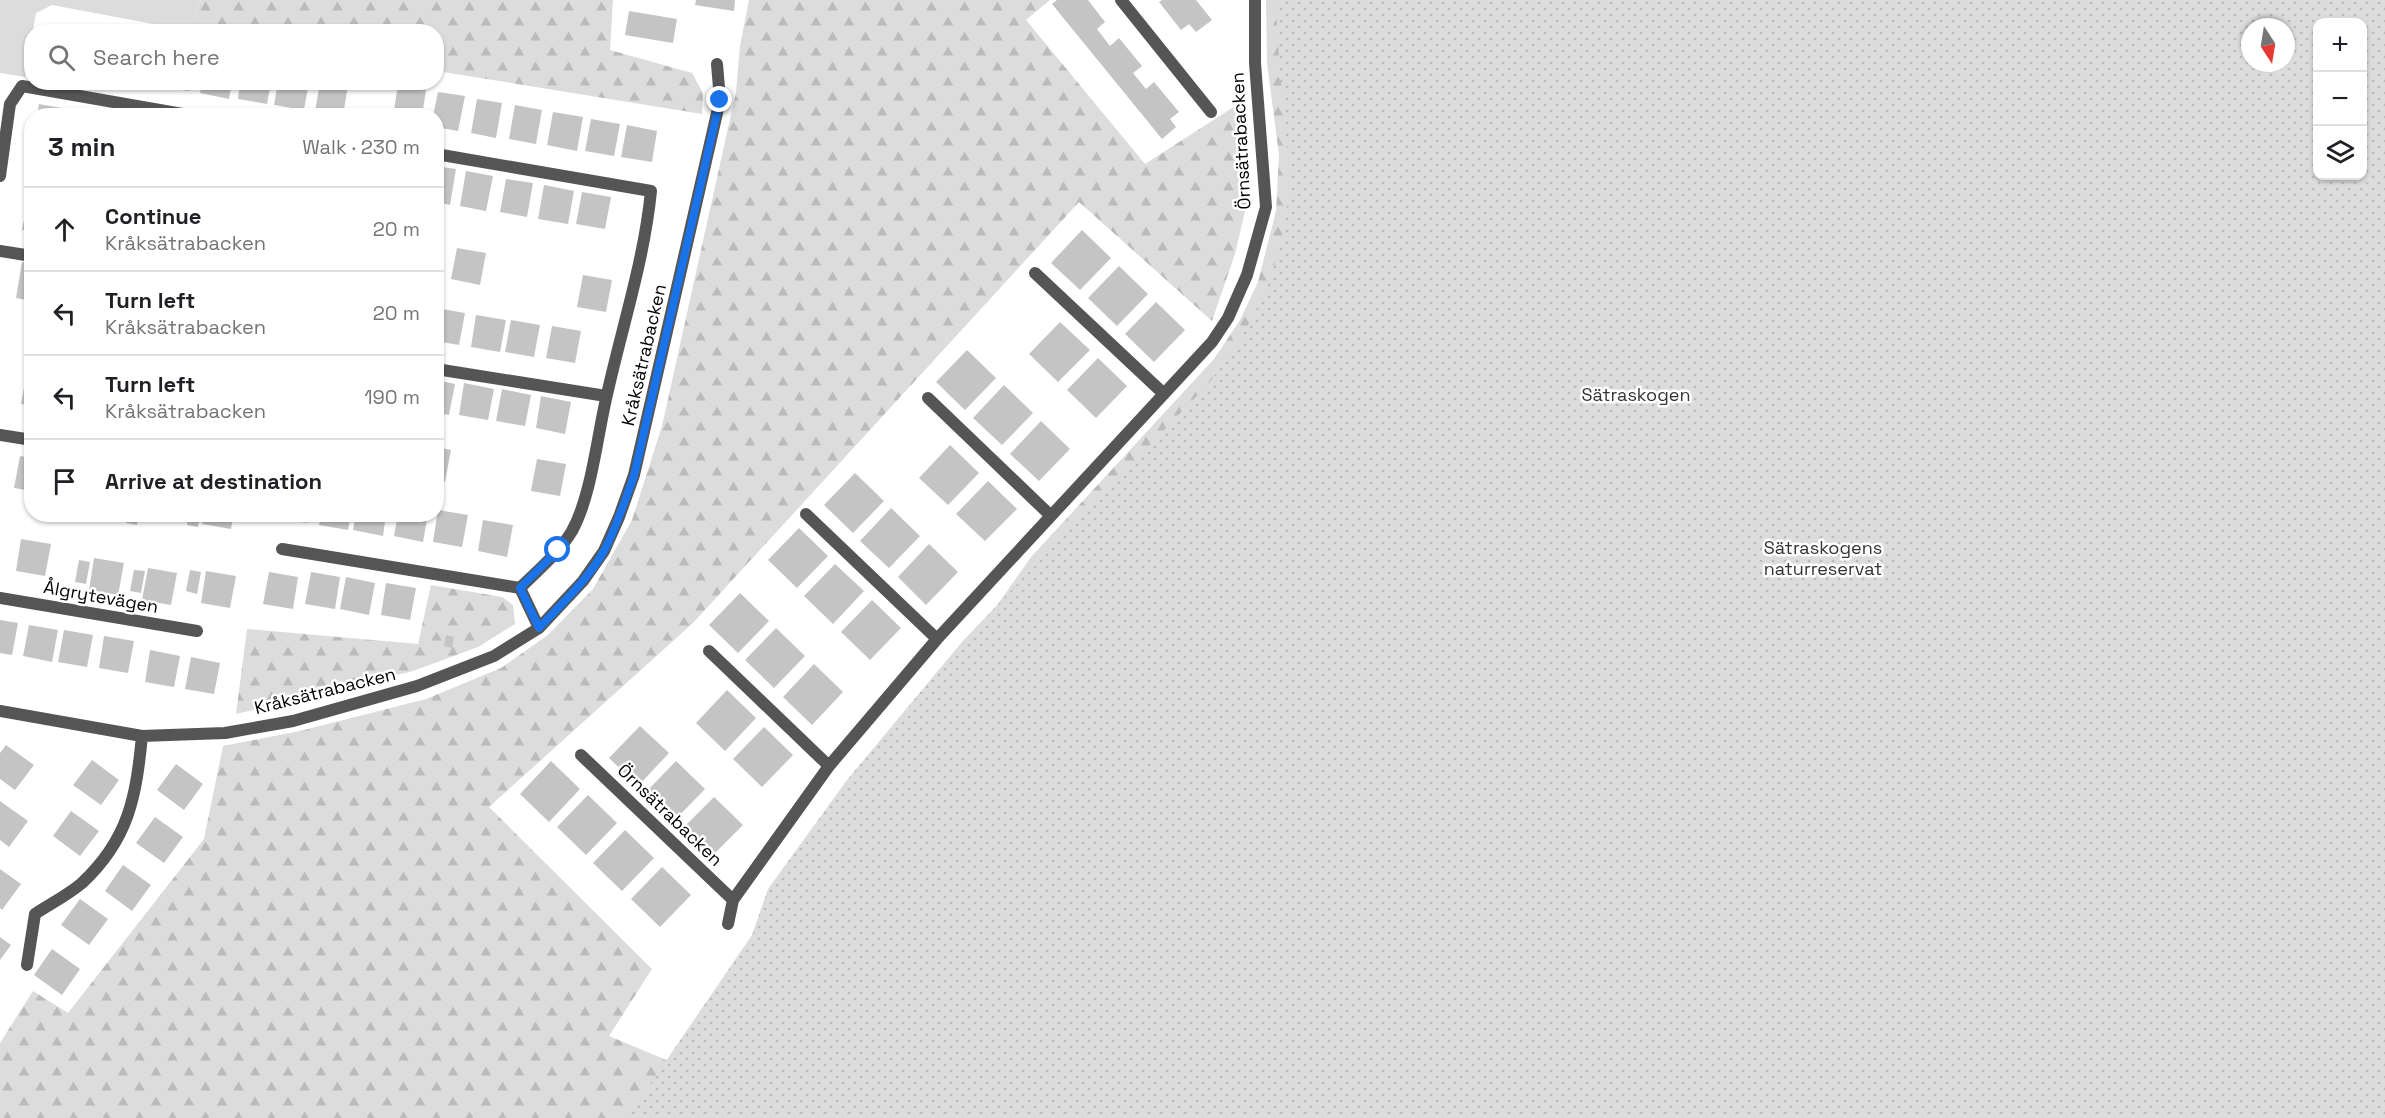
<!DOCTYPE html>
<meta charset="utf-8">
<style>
:root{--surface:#fff;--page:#f6f6f6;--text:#202124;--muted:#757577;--line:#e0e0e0}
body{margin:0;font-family:"Space Grotesk",sans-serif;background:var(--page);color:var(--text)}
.controls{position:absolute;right:18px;top:18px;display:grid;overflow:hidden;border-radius:12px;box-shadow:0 2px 4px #0004}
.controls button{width:54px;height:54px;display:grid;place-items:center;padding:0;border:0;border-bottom:2px solid var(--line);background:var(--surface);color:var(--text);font:30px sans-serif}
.compass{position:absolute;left:2241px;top:18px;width:54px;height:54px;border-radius:50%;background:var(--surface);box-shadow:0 2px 4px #0004;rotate:168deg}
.stop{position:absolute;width:18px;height:18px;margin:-14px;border:4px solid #1a73e8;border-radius:50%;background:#fff}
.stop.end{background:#1a73e8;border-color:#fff;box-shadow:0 2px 6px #0008}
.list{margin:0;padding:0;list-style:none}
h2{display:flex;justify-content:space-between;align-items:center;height:78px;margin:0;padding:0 24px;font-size:26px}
h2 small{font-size:20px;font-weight:400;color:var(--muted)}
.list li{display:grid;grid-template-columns:39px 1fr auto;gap:18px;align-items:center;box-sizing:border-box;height:84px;padding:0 24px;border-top:2px solid var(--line)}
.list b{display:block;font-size:22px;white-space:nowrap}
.list p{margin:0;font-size:20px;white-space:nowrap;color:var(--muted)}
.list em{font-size:20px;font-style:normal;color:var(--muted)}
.icon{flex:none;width:33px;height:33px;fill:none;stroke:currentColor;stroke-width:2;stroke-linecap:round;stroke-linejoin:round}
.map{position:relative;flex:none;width:2385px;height:1118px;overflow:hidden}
.search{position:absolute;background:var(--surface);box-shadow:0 2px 4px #0004;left:24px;top:24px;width:420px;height:66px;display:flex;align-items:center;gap:15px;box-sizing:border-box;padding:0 21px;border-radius:24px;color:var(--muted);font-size:22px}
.panel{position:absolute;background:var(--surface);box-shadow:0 2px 4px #0004;left:24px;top:108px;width:420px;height:414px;border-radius:24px}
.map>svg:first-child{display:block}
.green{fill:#dcdcdc}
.forest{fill:url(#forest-firs);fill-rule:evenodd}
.park{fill:url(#park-dots);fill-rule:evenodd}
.building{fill:#c4c4c4}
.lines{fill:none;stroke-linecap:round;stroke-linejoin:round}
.street{stroke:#555;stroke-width:12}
.route{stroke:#1a73e8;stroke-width:8}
.labels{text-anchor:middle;stroke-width:5;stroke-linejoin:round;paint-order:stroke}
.street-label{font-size:18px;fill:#000;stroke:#fff}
.park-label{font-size:18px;fill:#333;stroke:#fff}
</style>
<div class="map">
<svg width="2385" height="1118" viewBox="0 0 2385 1118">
<defs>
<pattern id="forest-firs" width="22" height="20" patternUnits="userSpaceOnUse" patternTransform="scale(1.5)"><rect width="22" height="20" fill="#dcdcdc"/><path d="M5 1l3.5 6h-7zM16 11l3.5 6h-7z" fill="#bbb"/></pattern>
<pattern id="park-dots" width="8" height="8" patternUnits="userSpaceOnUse" patternTransform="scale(1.5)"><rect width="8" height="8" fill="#dcdcdc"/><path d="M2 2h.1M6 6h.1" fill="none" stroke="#bbb" stroke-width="1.8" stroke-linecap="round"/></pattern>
</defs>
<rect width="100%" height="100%" fill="#fff"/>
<path class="green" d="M0,0H201L190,31L52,5L36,13L25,77L0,73Z"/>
<path class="forest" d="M201,0H613L610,50L692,73L703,93L702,114L437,71L436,32L190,31Z
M749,0H1050L1026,20L1145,164L1243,101L1251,185L1235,254L1212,321L1079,202L693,623L489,807L652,969L609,1036L695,1072L785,908L1031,557L1214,359L1240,320L1258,282L1276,211L1279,155L1267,63L1266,0H2385V304L1421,1118H0V1043L33,991L68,1013L204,839L223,746L300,731L426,699L501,668L548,635L593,589L632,520L662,426L736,92L740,46ZM2318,22H2362V176H2318ZM2250,27H2286V63H2250Z
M431,585L502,597L513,605L515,624L478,647L413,671L236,714L247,629L418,644Z"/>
<path class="park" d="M1276,0H2385V1118H627L752,935L768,889L847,780L962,642L1207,385C1257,325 1287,256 1289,177C1289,158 1286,138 1284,118C1281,79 1277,40 1276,0ZM2318,22H2362V176H2318ZM2250,27H2286V63H2250Z"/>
<path class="building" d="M696,0H735L734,11L695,5Z
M1057,0H1088L1105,22L1097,29L1110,46L1119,38L1142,66L1133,73L1146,89L1154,82L1179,112L1170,119L1176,127L1162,139L1052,4Z
M1162,0H1196L1212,20L1196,32L1189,24L1181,30L1159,2Z
M629,11L677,19L673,43L625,35Z
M162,82H191L189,91L162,87Z
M202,82H232L229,99L200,93Z
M240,82H271L267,104L238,99Z
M278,82H309L304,110L274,105Z
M320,82L348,85L343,116L315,112Z
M398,85L426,90L422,116H393Z
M438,92L465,96L458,131L436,127V116H433Z
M477,99L502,103L496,138L471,133Z
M39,104L67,109L66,116H37Z
M515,105L542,110L536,144L509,139Z
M553,112L583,117L577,151L547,145Z
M591,119L620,124L614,156L585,151Z
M627,125L657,131L652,162L621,157Z
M436,166L456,169L450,205L436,202Z
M466,171L493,176L486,211L460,206Z
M506,179L533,183L527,217L500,212Z
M544,185L574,191L568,224L538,219Z
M582,192L611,197L605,229L576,224Z
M29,194L32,195V231L22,230Z
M1082,230L1111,258L1080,290L1051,263Z
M457,248L486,253L480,285L451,279Z
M22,262L32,264V301L16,298Z
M1119,266L1148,294L1117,326L1088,298Z
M583,275L612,280L606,312L577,307Z
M1156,302L1185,330L1154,362L1125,334Z
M436,308L465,313L459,345L436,341Z
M476,315L506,320L500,352L471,347Z
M511,320L540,325L534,357L505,352Z
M1060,322L1090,350L1058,382L1029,354Z
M552,326L581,331L575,363L546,358Z
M967,350L996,378L965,410L936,382Z
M1098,358L1127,386L1096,418L1067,390Z
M27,372L32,373V406L21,404Z
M436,380L455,384L449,415L436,413Z
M464,383L494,389L488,420L459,415Z
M1004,385L1033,413L1002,445L973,418Z
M502,389L531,395L525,426L496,421Z
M541,396L571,402L565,434L536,428Z
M1041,421L1070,449L1039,481L1010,454Z
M950,445L979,473L948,505L919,478Z
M436,447L451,450L445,482L436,480Z
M20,456L32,458V491L14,488Z
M537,459L566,464L560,496L531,491Z
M855,473L884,501L853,533L824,505Z
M988,481L1017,509L985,541L956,514Z
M891,508L920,536L889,568L860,541Z
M438,510L468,515L462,547L433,542Z
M128,514H139L137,525L126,523Z
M145,514H175L174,521Z
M188,514H200L198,527L187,525Z
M204,514H234L231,529L202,524Z
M279,514H309L307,523L278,518Z
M321,514H351L348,530L319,525Z
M356,514H386L383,536L353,530Z
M398,514H428L423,542L394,536Z
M483,520L513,525L507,557L478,551Z
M799,528L828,556L797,588L768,560Z
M21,539L51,544L45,576L16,571Z
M929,544L958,572L926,605L898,577Z
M94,558L124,563L118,595L89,590Z
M79,560L90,562L86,584L75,582Z
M835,564L864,591L833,624L804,596Z
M148,568L177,573L171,605L142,600Z
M134,570L145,571L141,593L130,591Z
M190,570L201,572L197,594L186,591Z
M206,571L236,576L230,608L201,603Z
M269,572L298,577L293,609L263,604Z
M311,572L340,577L335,609L305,604Z
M346,577L375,583L369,615L340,609Z
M386,583L416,588L410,620L381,615Z
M740,593L769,621L738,653L709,625Z
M872,600L901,628L870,660L841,632Z
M0,620L18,623L12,655L0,653Z
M29,625L58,630L52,662L23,656Z
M776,628L805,656L774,688L745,660Z
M64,630L93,635L87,667L58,662Z
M446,635L454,637L452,648L444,646Z
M104,636L134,641L128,673L99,668Z
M150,650L180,656L174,687L145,682Z
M191,657L220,663L214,694L185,689Z
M814,664L843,692L812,725L783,697Z
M727,690L756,718L725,751L696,723Z
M640,726L669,753L638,786L609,758Z
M764,727L793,755L762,787L733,759Z
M6,745L34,765L15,790L0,779V753Z
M92,760L119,780L101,805L73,785Z
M551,761L580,789L549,822L520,794Z
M676,761L705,789L674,821L645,793Z
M176,764L203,784L184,810L157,790Z
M588,795L617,823L586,855L557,827Z
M714,797L743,825L711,857L682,829Z
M0,801L28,821L9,847L0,840Z
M71,811L99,831L80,856L53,836Z
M155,817L183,837L164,863L136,843Z
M625,830L654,858L622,891L593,863Z
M123,865L151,885L132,911L105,891Z
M662,867L691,895L660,927L631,899Z
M0,869L21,884L2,910L0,908Z
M80,899L108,919L89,945L61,925Z
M0,937L11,945L0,960Z
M52,949L80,969L62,995L34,975Z"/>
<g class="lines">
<path class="street" d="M1121,0L1211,112
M436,154L651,191C644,262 621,330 606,399C597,438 591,497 572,531C559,553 537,571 520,588L539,628
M0,176L10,104L22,86L194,116
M0,251L32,256
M1035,273L1164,394
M436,369L606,396
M928,398L1051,516
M0,435L32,440
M806,514L937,639
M282,549L520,588
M0,598L197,631
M709,651L829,766
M0,711L142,736L225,733L293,721L417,686L494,656L539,628L583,581L604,551L619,517L634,475L720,100L717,64
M581,755L733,900
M728,924L733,900L829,766L937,639L1212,342L1228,318L1247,275L1266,207L1255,63V0
M27,965L35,914C50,904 68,895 82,883C129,839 136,797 142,736"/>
</g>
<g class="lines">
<path class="route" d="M558,550L520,588L539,628C562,603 589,579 605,549C617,526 625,500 634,476L720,100"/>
</g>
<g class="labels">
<g class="street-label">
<text transform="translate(1241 141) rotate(-93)" y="6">Örnsätrabacken</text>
<text transform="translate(644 355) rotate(-77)" y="6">Kråksätrabacken</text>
<text transform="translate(101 597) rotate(10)" y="6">Ålgrytevägen</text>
<text transform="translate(325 691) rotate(-14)" y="6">Kråksätrabacken</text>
<text transform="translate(670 815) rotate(44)" y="6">Örnsätrabacken</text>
</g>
<g class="park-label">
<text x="1636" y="401">Sätraskogen</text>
<text x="1823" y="554">Sätraskogens<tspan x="1823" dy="21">naturreservat</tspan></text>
</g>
</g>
</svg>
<div class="controls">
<button>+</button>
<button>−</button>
<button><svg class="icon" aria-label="layers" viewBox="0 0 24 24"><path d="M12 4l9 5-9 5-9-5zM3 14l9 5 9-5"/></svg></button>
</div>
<svg class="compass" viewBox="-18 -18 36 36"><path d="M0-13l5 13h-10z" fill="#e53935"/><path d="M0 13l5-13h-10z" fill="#757577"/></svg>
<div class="stop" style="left:558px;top:550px"></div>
<div class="stop end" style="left:720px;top:100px"></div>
<div class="search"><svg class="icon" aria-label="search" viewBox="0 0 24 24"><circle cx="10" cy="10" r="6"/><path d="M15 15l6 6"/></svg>Search here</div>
<section class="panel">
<h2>3 min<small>Walk · 230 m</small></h2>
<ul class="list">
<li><svg class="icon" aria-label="ahead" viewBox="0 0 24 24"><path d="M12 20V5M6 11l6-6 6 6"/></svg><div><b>Continue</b><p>Kråksätrabacken</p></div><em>20 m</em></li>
<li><svg class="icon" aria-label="left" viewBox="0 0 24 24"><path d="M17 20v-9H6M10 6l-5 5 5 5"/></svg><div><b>Turn left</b><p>Kråksätrabacken</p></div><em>20 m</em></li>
<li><svg class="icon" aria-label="left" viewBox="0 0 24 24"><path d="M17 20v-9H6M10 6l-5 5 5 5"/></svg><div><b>Turn left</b><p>Kråksätrabacken</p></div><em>190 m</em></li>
<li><svg class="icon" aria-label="arrive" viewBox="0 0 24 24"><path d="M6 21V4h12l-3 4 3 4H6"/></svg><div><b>Arrive at destination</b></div></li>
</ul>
</section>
</div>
